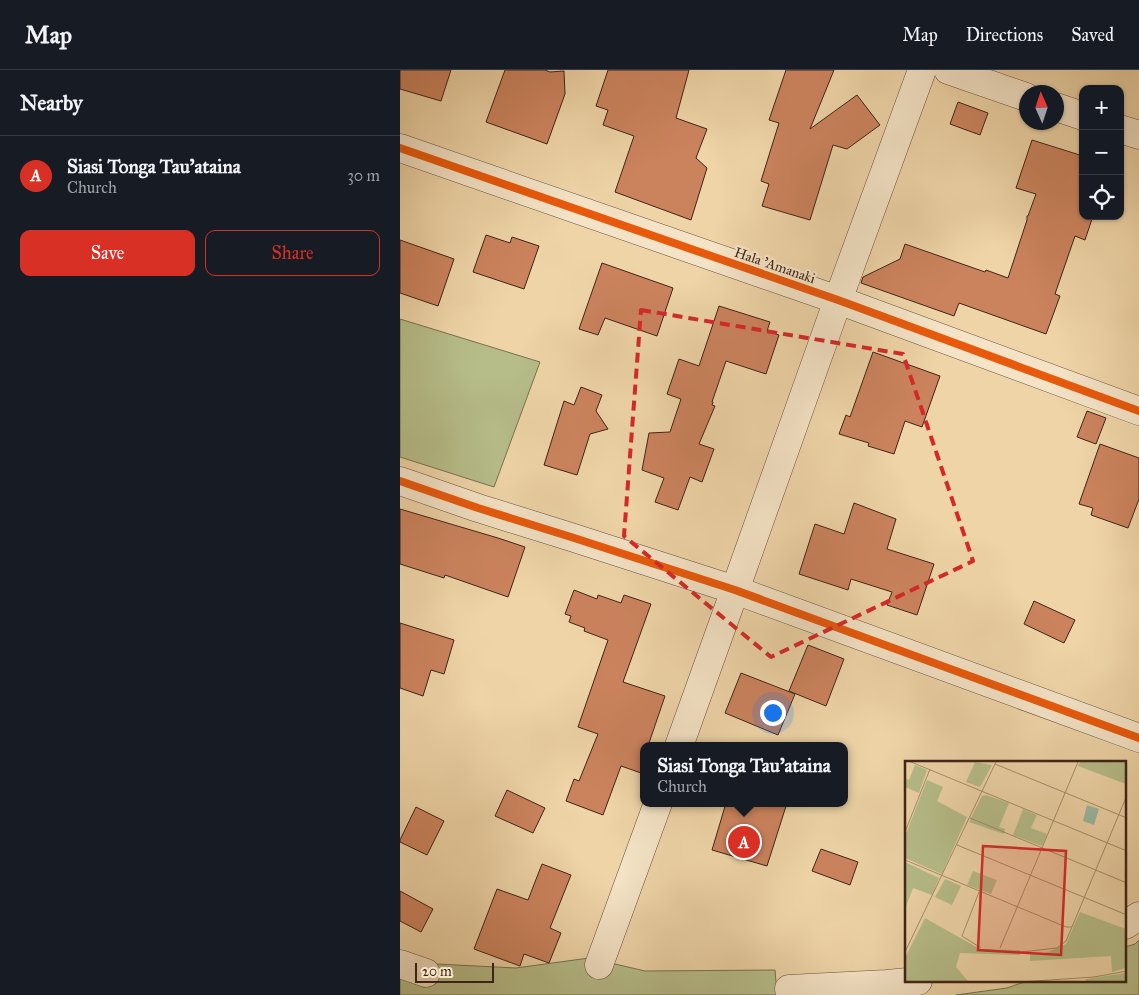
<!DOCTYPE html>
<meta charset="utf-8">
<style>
:root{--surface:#171b24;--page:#242831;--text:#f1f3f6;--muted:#9ea1a6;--line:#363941;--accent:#d93025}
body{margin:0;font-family:"IM FELL Great Primer",serif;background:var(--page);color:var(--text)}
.controls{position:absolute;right:15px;top:15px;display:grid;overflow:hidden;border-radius:10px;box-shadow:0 1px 4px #0004}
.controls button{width:45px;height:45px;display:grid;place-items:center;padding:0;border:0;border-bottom:1px solid var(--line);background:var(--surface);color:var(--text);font:25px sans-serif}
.compass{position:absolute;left:619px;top:15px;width:45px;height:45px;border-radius:50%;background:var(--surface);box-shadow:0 1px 4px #0004;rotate:357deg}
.scale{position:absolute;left:15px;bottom:12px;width:79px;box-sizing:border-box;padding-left:5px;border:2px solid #3f2317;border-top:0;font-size:14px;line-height:18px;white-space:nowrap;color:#3f2317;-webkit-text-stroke:4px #f4e3c6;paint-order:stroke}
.you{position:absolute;left:372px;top:642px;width:18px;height:18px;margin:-12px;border:4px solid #fff;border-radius:50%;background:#1a73e8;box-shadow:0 0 0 8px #1a73e833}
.badge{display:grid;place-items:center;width:32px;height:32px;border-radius:50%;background:var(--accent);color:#fff;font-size:16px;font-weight:700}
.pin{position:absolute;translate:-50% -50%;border:2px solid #fff;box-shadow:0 1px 5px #0006}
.popup{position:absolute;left:240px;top:672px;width:208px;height:65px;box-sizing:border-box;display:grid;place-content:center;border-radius:10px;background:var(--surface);filter:drop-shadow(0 1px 4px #0005);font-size:16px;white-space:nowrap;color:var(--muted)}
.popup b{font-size:19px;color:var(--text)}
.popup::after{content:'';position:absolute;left:50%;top:100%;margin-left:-10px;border:10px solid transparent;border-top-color:var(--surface)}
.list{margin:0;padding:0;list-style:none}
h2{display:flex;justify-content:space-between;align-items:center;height:65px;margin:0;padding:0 20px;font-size:21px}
h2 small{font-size:16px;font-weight:400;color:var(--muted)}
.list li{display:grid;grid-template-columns:32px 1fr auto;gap:15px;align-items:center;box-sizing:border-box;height:80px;padding:0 20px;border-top:1px solid var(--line)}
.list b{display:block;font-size:19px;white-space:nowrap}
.list p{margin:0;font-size:16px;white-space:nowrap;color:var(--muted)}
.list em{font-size:16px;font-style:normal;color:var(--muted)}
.actions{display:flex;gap:10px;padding:15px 20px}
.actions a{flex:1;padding:11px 0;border:1px solid var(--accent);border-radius:10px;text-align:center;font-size:18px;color:var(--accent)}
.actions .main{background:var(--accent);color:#fff}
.icon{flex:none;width:28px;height:28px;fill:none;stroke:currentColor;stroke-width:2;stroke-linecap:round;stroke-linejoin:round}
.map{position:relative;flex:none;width:739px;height:925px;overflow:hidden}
header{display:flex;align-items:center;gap:30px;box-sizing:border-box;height:70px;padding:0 25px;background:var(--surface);border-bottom:1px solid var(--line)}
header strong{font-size:24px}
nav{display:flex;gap:28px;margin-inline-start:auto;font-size:18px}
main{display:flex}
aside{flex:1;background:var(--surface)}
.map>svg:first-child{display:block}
.green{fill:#b6bd89;stroke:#7a7050}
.building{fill:#cb835e;stroke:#3f2317}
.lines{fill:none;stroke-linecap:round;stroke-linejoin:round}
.minor-casing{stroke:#6b4f3b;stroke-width:29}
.minor{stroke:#f4e3c6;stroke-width:28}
.cycleway-casing{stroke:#f4e3c6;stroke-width:11}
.cycleway{stroke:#e8590c;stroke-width:8}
.marked{fill:none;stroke:#d62828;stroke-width:4;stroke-dasharray:10 6;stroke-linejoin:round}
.labels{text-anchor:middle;stroke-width:4.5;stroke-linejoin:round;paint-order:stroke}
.street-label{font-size:14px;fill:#3f2317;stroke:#f4e3c6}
.inset-road{fill:none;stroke:#a88d6d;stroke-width:1}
.view{fill:#d62828;fill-opacity:0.15;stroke:#d62828;stroke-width:2.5}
.inset-edge{fill:none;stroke:#3f2317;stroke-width:2.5}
</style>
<header>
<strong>Map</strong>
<nav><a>Map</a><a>Directions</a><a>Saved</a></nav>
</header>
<main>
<aside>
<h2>Nearby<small></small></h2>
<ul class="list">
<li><span class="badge">A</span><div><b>Siasi Tonga Tau'ataina</b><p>Church</p></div><em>30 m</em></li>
</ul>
<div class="actions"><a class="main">Save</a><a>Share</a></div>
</aside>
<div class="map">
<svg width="739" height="925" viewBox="0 0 739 925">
<rect width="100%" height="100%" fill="#eed4a7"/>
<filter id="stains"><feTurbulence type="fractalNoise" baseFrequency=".004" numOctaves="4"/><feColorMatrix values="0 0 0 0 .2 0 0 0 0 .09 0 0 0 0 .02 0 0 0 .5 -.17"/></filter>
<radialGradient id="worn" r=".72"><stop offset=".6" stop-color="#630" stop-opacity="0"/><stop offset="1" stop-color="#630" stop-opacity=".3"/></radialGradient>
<path class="green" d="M0,249L140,292L94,417L0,387Z
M739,870V925H556L607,918L627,911H725V877L735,874Z
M189,888L245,901L375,900L377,925H0V907L25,917L36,894L116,898Z"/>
<path class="building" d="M0,0H51L41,31L0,19Z
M105,0H145L150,2L164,1L165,24L147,74L86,52Z
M208,0H289L276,48L307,59L296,88L307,98L291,150L215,122L234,66L203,55L208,40L196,36Z
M386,0H434L410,59L457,25L480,55L447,79L433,75L410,150L362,136L369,114L361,111L379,53L369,50Z
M558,32L588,43L580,65L550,54Z
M632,70L683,86V146H693L685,170L675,166L655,224L660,226L646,264L559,233L554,246L461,213L463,207L500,189L505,174L585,202L586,200L608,208L627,150V146H628L636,124L616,118Z
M86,165L110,173L112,167L139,176L124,219L73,202Z
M0,170L54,189L38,236L0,223Z
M202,193L273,218L257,266L205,248L198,265L179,259Z
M319,236L370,252L367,261L379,265L366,304L326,291L312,332H313L312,335L315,336L299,374L314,379L302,412L290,407L278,440L255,432L264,408L242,400L249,363L270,362L281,329L267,324L279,289L299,296Z
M473,282L540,306L522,357L505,351L494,384L468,376L469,373L439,364L446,345L450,347Z
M181,317L202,325L196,341L208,359L190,364L177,405L144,395L164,331L174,335Z
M687,341L706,348L696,374L677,367Z
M700,374L739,388V429L728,458L691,445L693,438L679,434Z
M454,433L496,449L487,479L534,494L517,545L487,535L492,522L451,509L448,520L399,504L415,454L444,464Z
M0,439L98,468L125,477L108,527L45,505L44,508L0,494Z
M174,520L197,529L198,525L221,533L224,525L251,534L223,612L265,626L248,676H244V704L221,696L203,745L166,731L174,709L179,711L198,664L178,657L208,570L184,561L185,558L169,552L171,546L165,544Z
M634,531L675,550L664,573L624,554Z
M0,553L54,570L44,604L31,600L23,626L0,618Z
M408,575L444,589L426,636L389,621Z
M341,603L395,624L378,665L325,643Z
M107,720L145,738L133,763L95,746Z
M326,733H387L367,796L312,780Z
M16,737L44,751L27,785L0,772V770Z
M421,779L458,792L450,815L412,801Z
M142,794L171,805L150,858L161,863L149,893L124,884L120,896L74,879L97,819L128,830Z
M0,821L33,839L21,862L0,851Z"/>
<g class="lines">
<defs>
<path id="minor" d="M548,0L626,27
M656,37L683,46
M720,59L739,65
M0,78L438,230L739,341
M0,411L78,438L171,467L335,520L739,668
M279,676L335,520L438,230L522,0
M725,855L739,846
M0,894L26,903
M199,895L258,733
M389,919L487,914L518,911"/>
</defs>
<use href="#minor" class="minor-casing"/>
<use href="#minor" class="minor"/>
<defs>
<path id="cycleway" d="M0,78L438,230L739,341
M0,411L78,438L171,467L335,520L739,668"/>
</defs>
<use href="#cycleway" class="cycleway-casing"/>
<use href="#cycleway" class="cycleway"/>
</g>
<path class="marked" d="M241,240L503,284L573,491L371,587L224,466Z"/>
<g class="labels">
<g class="street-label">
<text transform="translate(375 195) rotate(19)" y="5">Hala 'Amanaki</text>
</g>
</g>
<g transform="translate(505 691)">
<rect width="221" height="221" fill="#eed4a7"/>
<path d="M70,1L87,4L75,26L61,21ZM175,1H221V23L173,5ZM10,4L22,9L14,32L0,26V17L4,19ZM22,19L38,26L32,40L62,56L37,113L0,97V75ZM81,34L104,42L94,66L100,68L99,73L64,61L77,35ZM118,48L132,54L126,67L142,73L137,85L108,74ZM0,101L34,117L27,134L8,127L0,148ZM68,110L92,119L86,133L62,124ZM40,118L56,125L47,144L30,136ZM175,151L221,168V207L207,211L206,195L125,200V193L141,192L161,183ZM20,157L75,188L115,189V194L55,192L51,206L63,220L0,221V197ZM221,212V221H180L181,218Z" fill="#b6bd89"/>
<path d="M182,44L194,48L189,64L178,60Z" fill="#9bb9a2"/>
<path class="inset-road" d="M6,1L222,90M91,1L90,3L222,57M65,57L222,122M0,71L25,8M52,84L222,154M0,99L161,166H167L222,34M74,131L57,175L76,187M95,187L173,1M0,191L90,3M116,191L152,187L161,180L167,166M115,221L189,216L222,210"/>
<path class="view" d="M78,85L161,90L156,194L73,189Z"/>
<rect width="221" height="221" class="inset-edge"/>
</g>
<rect width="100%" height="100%" filter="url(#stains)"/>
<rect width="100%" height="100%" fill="url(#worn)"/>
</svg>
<div class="controls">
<button>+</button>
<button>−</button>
<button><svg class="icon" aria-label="locate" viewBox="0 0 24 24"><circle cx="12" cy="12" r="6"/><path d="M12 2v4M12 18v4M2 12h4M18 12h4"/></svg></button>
</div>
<svg class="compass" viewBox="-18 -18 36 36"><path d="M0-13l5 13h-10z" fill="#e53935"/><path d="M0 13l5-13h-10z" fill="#9ea1a6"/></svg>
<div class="scale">20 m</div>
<div class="you"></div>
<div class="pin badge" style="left:344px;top:772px">A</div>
<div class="popup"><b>Siasi Tonga Tau'ataina</b>Church</div>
</div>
</main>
